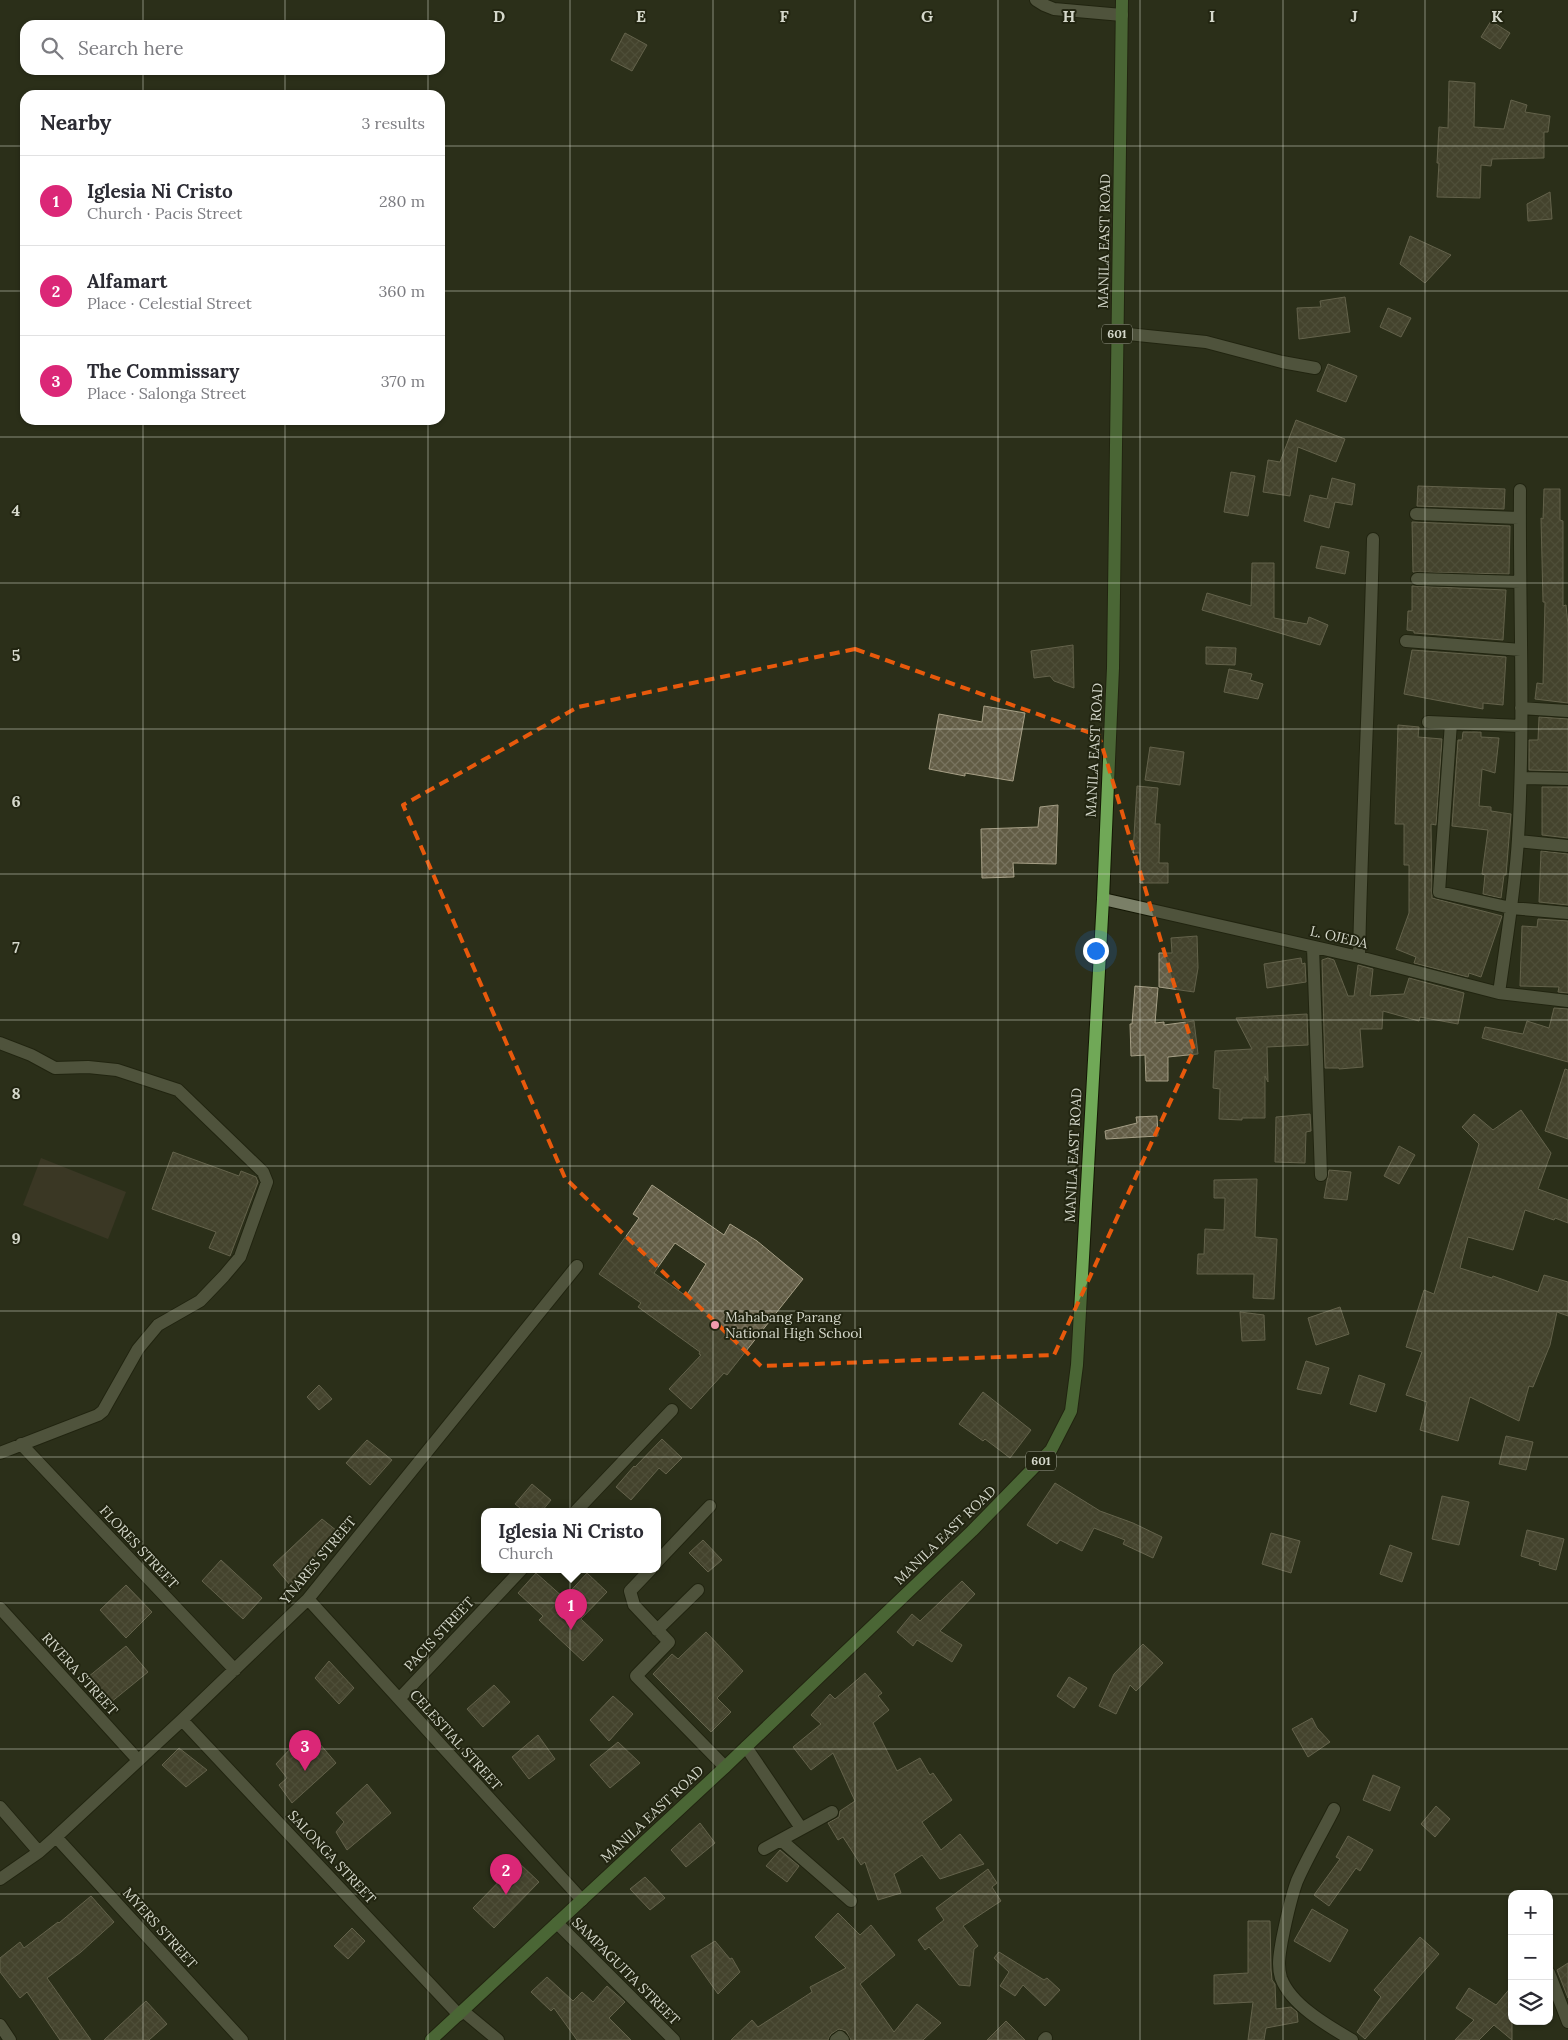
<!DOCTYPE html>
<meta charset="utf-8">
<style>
:root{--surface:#fff;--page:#f7f7f7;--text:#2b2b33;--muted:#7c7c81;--line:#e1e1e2;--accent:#db2777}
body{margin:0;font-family:Lora,serif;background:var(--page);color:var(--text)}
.controls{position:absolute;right:15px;bottom:15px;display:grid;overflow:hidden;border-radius:10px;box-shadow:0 1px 4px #0004}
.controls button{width:45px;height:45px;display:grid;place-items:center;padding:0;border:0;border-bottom:1px solid var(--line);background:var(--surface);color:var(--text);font:25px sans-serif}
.you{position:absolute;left:1095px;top:950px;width:18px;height:18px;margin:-12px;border:4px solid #fff;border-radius:50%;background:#1a73e8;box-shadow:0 0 0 8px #1a73e833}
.badge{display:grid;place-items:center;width:32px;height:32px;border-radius:50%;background:var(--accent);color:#fff;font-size:16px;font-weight:700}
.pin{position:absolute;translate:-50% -41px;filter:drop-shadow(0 1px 2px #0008)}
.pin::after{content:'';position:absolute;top:26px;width:18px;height:15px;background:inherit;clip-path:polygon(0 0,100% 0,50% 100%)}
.popup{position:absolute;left:481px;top:1508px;width:180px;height:65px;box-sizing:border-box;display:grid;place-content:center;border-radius:10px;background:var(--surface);filter:drop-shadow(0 1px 4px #0005);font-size:16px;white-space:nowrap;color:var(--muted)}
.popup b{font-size:19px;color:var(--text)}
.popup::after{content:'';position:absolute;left:50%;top:100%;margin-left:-10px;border:10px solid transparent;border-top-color:var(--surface)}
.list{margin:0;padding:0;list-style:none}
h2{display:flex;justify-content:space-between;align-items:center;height:65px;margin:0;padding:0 20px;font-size:21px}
h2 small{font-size:16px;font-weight:400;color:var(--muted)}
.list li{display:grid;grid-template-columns:32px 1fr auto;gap:15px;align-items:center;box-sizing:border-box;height:90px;padding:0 20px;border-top:1px solid var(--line)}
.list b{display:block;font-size:19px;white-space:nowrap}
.list p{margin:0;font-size:16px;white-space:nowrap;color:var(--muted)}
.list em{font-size:16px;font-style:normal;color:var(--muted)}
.icon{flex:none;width:28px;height:28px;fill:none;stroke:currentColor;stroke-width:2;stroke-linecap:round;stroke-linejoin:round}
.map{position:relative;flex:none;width:1568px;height:2040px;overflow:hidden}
.search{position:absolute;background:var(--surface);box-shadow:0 1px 4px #0004;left:20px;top:20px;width:425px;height:55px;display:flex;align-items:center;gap:12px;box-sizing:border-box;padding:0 18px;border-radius:15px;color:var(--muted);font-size:19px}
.panel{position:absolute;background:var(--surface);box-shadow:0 1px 4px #0004;left:20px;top:90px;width:425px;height:335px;border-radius:15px}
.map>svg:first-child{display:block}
.green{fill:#4c4032}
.building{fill:url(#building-cross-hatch);stroke:#a69f86;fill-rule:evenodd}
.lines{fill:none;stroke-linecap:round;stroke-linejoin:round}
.minor-casing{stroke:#141704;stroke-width:14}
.major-casing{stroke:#141704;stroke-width:14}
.minor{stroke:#7a7f67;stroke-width:12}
.major{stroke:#70a857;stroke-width:12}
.marked{fill:none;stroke:#e8590c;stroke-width:4;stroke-dasharray:10 6;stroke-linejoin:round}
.grid{fill:none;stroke:#d5d8cb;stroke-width:1;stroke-opacity:0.55}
.poi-dot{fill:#f29aaf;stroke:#222511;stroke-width:2}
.labels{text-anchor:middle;stroke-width:4;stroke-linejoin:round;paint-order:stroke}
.shield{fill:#222511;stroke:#9fa293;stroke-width:1}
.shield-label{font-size:12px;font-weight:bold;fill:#d5d8cb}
.street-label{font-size:14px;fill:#d5d8cb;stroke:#222511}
.poi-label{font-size:14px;fill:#d5d8cb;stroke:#222511;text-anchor:start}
.grid-label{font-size:16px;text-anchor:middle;font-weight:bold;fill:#d5d8cb;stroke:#222511;stroke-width:4;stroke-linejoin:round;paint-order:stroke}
</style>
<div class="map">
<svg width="1568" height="2040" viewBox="0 0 1568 2040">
<defs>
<pattern id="building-cross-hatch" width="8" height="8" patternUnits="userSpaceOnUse" patternTransform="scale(1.25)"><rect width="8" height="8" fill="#625c45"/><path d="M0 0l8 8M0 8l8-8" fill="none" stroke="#78735e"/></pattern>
</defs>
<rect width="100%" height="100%" fill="#2c2f1a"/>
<path class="green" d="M41,1158L126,1192L108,1239L23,1205Z"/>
<path class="building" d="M1491,21L1510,33L1500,49L1481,37Z
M625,33L647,45L632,71L611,60Z
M1449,81L1475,83L1474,127L1504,129L1511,100L1527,105L1525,112L1550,116L1548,132H1544V158L1492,159L1491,166L1481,165L1480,198L1437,197L1439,163H1437L1439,127L1448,128Z
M1550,192L1552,219L1528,221L1527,204Z
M1410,236L1451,255L1425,283L1400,264Z
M1345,297L1350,332L1299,339L1297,308L1321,307L1320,301Z
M1388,308L1411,318L1401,337L1380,327Z
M1328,364L1357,376L1346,402L1317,391Z
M1296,420L1345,439L1336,462L1298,447L1290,496L1263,492L1268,460L1280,462Z
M1231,472L1255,476L1248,516L1224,512Z
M1332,478L1355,484L1352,505L1335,502L1329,528L1304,521L1310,495L1327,499Z
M1418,486L1505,489L1504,509L1417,506Z
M1544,489H1560V520L1563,521V606L1566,605L1568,625V703L1535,699L1537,683L1543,684L1545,602H1543L1541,518L1543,519Z
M1412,522L1510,526L1509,574L1413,572Z
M1321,546L1349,552L1345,574L1316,568Z
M1252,563H1274V618L1307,624L1309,617L1328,625L1320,645L1202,610L1207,593L1251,606Z
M1412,586L1506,590L1503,640L1414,633V631L1407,630L1408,611H1412Z
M1073,645L1074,688L1054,681L1050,676L1034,678L1031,651Z
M1206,647L1236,648L1235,665L1206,664Z
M1412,650L1506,657L1503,705L1483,703V709L1404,694Z
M1229,669L1252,674L1250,680L1263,684L1258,699L1224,692Z
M984,706L1025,713L1013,781L965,773V776L929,769L939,714L982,722Z
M1539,717L1568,719V771L1529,770V740H1538Z
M1398,725L1419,727L1418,737L1442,739L1436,825L1431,824L1432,898L1502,916L1481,977L1469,973L1468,977L1414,963L1416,957L1396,949L1409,913V865H1404V824H1395Z
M1463,732H1481V737L1499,738L1495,773L1482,769L1479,806L1491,807V811L1511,814L1506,875H1504L1501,898L1483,894L1485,875L1482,874L1488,830L1452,826L1458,740H1462Z
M1150,747L1184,752L1180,785L1145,780Z
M1137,786L1158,788L1155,824H1160L1159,863H1168V883H1140V853H1133Z
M1542,787H1568V838L1542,835Z
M1058,805L1056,864L1013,863L1014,877L982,878L981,829L1038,827L1040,807Z
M1541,851L1568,854V905L1539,902Z
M1538,919L1568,921V993L1558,992L1559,987L1520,986L1522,926L1537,927Z
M1197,936L1198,968L1194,992L1159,987V953H1172L1171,938Z
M1301,958L1302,964L1305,963L1306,982L1267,988L1264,964Z
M1328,958L1334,960L1348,996H1354L1358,965L1373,969L1370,996L1404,994L1409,978L1464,993L1458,1024L1420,1017L1419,1021L1383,1011L1382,1029H1360L1363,1067L1339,1069V1068H1325L1322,960Z
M1135,986L1158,988L1155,1023L1164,1022V1025L1194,1021L1198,1054L1168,1057V1081H1146L1145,1055L1131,1056L1130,1024H1132Z
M1554,1008L1568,1009V1062L1482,1038L1485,1027L1523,1034L1527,1021L1549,1028Z
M1307,1014L1308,1045L1267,1047L1268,1082L1265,1076V1118H1242V1120L1219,1119L1220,1089L1213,1088L1215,1051L1252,1049L1236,1018Z
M1565,1069L1568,1070V1139L1545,1131Z
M1521,1110L1551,1153L1538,1189L1568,1200V1223L1555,1218L1554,1220L1525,1210L1513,1250L1468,1237L1460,1268L1492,1278L1493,1276L1538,1292L1544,1275L1568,1282V1316L1557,1312L1550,1345L1533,1387L1529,1386L1519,1421L1470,1397L1458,1441L1420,1430L1427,1402L1406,1395L1422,1352L1406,1347L1424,1290L1434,1294L1479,1144L1462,1127L1474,1114L1493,1130Z
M1310,1114L1311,1131L1306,1132L1305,1163L1275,1162L1276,1117Z
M1157,1116L1158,1136L1106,1139L1105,1131L1137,1123L1136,1117Z
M1399,1146L1415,1155L1399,1184L1384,1176Z
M173,1152L239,1176L241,1171L256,1177L258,1182L230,1256L209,1248L216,1232L152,1209Z
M1329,1170L1351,1172L1347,1200L1324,1198Z
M1257,1179L1255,1237L1277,1239L1274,1299L1253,1298L1254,1274H1197L1198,1254H1204L1205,1229L1224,1230L1225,1198H1214V1180Z
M652,1185L724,1235L730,1224L757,1241L803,1279L727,1375L724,1373L691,1409L669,1389L701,1355L699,1354L700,1352L638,1307L641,1303L599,1274L639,1218L633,1214ZM675,1243L706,1264L686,1296L654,1273Z
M1340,1307L1349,1334L1316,1345L1308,1318Z
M1240,1312L1264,1315L1265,1340L1242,1341Z
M1306,1361L1329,1368L1321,1394L1297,1389Z
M1359,1375L1385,1384L1376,1412L1350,1404Z
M319,1385L332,1399L319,1410L307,1397Z
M983,1392L1031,1430L1010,1458L985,1439L983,1441L959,1424Z
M1506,1436L1533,1442L1526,1470L1499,1464Z
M662,1439L682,1458L666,1474L659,1468L631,1500L616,1487L634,1466L635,1467Z
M367,1440L392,1460L370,1485L346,1463Z
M1055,1483L1100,1511L1133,1523L1162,1537L1153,1558L1123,1544L1125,1540L1094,1528L1082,1551L1060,1540L1057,1544L1027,1525Z
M532,1484L551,1500L542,1511H524L515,1504Z
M1442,1496L1469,1502L1459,1545L1432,1539Z
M322,1519L337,1531L290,1585L273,1565Z
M1527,1530L1564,1539L1556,1570L1539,1565L1540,1562L1521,1556Z
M1271,1533L1300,1541L1291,1573L1262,1564Z
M703,1540L722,1560L708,1572L689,1553Z
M1390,1545L1412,1553L1402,1582L1380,1574Z
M221,1560L262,1598L243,1619L202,1581Z
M536,1573L564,1598L587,1573L607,1592L581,1619L603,1640L583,1661L539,1620L543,1616L518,1593Z
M962,1581L975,1594L940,1631L962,1645L952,1662L917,1640L913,1646L897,1632L912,1614L920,1621Z
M126,1585L152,1612L126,1638L100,1610Z
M706,1632L743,1671L717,1698L731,1712L711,1732L653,1674L672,1654L678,1659Z
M1143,1644L1163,1663L1136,1691L1130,1685L1116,1714L1099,1706L1114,1674Z
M126,1646L148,1672L110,1703L88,1677Z
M329,1661L354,1688L339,1704L315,1678Z
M865,1673L882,1693L878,1696L889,1710L873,1723L897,1771L920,1758L930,1775L933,1773L952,1800L922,1822L941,1850L960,1834L984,1864L940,1879L922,1855L894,1874L901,1893L878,1900L865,1862L861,1865L843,1837L838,1840L828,1823L839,1817L840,1811L855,1801L833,1753L811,1770L793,1747L821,1724L811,1715L830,1694L835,1699Z
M1069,1677L1087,1688L1074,1708L1057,1696Z
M494,1685L510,1702L483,1727L467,1709Z
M613,1696L633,1714L609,1741L590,1720Z
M1312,1718L1317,1728L1330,1742L1308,1757L1292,1729Z
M308,1730L336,1763L292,1803L279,1785L287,1778L276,1764Z
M538,1735L555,1759L529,1779L512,1757Z
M618,1742L640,1763L610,1788L590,1765Z
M179,1748L207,1770L186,1787L162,1765Z
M1373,1775L1400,1787L1390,1811L1363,1800Z
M367,1784L391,1813L347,1850L336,1832L344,1822L336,1813Z
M1436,1806L1450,1819L1435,1837L1421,1824Z
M700,1823L715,1843L686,1867L671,1850Z
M1348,1836L1373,1850L1360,1871L1356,1868L1329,1906L1314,1895L1340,1859L1336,1857Z
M780,1850L799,1866L787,1882L766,1866Z
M518,1862L539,1882L494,1928L473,1908Z
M988,1869L997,1883L992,1887L1001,1901L963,1926L978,1946L974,1949L970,1986L959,1985L929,1947L925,1950L918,1940L944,1920L936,1908Z
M645,1877L665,1898L650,1910L630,1889Z
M91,1896L114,1922L81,1952L47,1978L91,2040H60L27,1992L20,1998L0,1972V1958L20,1942L24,1948L58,1922L59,1923Z
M1312,1909L1348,1930L1330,1962L1294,1941Z
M838,1913L860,1935L871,1925L895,1955L860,1984L894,2032L917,2004L941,2023L923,2040H851L846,2031L839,2029L831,2034L828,2040H731L752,2020L758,2027L812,1992L810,1987L846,1968L815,1937Z
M1248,1921H1270L1271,1969L1272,1980L1275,1984L1276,2009L1291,2007L1297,2012L1298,2022L1266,2028L1264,2040H1248L1253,2002L1214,2004V1975L1248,1973Z
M352,1928L365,1941L348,1959L334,1946Z
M1420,1937L1439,1954L1365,2039L1357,2032L1381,1997L1374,1990Z
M715,1941L730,1959L732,1958L740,1972L718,1994L691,1956Z
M999,1952L1044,1980L1047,1978L1060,1990L1045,2006L1023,1985L1015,1996L1000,1986L1009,1972L994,1958Z
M1568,1963V1998L1557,1970Z
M547,1977L573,2001L582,1992L593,2002L607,1986L625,2002L609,2018L631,2040H577L554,2008L551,2011L531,1992Z
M1512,1986V2040L1494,2025L1479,2040H1455L1474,2020L1456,2008L1469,1988L1496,2005Z
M146,2001L167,2024L149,2040H104Z
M1006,2021L1025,2040H987Z"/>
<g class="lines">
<defs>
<path id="minor" d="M1036,0L1044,5L1054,9L1122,15
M1118,333L1206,342L1282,362L1315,368
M1416,514L1519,518
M1417,579L1520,582
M1406,641L1521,650
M1521,708L1568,711
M1428,722L1521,726
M1451,723L1439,892L1511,908L1568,913
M1521,778L1568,779
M1518,841L1568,846
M1103,899L1359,957L1499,993L1568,1001
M1313,947L1321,1175
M1359,957C1362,818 1370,679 1373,539
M1499,993C1506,942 1515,890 1518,839C1525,723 1519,606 1520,490
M0,1043L31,1055L55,1068L88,1067L117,1070L178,1090L263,1172L267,1182L240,1257L224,1276L200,1301L158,1325L138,1349L103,1411L98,1415L0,1453
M21,1444L235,1670
M576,1511L672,1410
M657,1562L710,1506
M651,1569L630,1591L634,1605L669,1642L636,1676L725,1767
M308,1599L582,1900
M0,1608L138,1760
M657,1630L698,1590
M399,1699L522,1569
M182,1720L459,2015
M746,1747L801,1828
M0,1807L39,1852
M1334,1809C1322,1833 1308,1856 1297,1881C1290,1900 1286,1920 1282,1940C1280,1952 1277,1965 1281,1978C1291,2005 1328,2026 1352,2040
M56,1837L242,2040
M781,1840L851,1901
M764,1849L832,1812
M0,1879L39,1852L56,1837L182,1720L308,1599L577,1266
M557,1923L674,2040
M1549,1973L1568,2022
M463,2011L498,2040
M0,2025L10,2040
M836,2040L840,2037L843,2040
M1044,2040L1046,2038"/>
<path id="major" d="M431,2040L725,1767L972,1531L1051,1450L1071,1411L1077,1365L1103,899L1113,668L1122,0"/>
</defs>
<use href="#minor" class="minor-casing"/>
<use href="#major" class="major-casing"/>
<use href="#minor" class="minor"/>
<use href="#major" class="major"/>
</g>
<path d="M0 0H1568V2040H0ZM855,649L1099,736L1194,1050L1054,1355L761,1366L565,1178L403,805L578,707Z" fill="#2c2f1a" fill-opacity=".55" fill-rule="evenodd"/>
<path class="marked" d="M855,649L1099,736L1194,1050L1054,1355L761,1366L565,1178L403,805L578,707Z"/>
<path class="grid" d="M143,0V25M285,0V25M428,0V25M570,0V2040M713,0V2040M855,0V2040M998,0V2040M1140,0V2040M1283,0V2040M1425,0V2040M143,70V95M285,70V95M428,70V95M0,146H25M440,146H1568M0,291H25M440,291H1568M143,420V2040M285,420V2040M428,420V2040M0,437H1568M0,583H1568M0,729H1568M0,874H1568M0,1020H1568M0,1166H1568M0,1311H1568M0,1457H1568M0,1603H1568M0,1749H1568M0,1894H1512M1549,1894H1568"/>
<circle class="poi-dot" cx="715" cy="1325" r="5"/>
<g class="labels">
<g class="shield">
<rect x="1102" y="324.5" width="30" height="19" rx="4"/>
<rect x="1026" y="1451.5" width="30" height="19" rx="4"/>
</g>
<g class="shield-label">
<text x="1117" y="338">601</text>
<text x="1041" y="1465">601</text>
</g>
<g class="street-label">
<text transform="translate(1104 241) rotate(-89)" y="5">MANILA EAST ROAD</text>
<text transform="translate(1094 750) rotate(-87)" y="5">MANILA EAST ROAD</text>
<text transform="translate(1339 937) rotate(13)" y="5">L. OJEDA</text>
<text transform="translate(1073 1155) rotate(-87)" y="5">MANILA EAST ROAD</text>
<text transform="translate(945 1535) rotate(-44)" y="5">MANILA EAST ROAD</text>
<text transform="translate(139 1547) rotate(47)" y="5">FLORES STREET</text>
<text transform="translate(318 1560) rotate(-50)" y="5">YNARES STREET</text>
<text transform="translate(439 1634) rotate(-47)" y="5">PACIS STREET</text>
<text transform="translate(80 1674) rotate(48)" y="5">RIVERA STREET</text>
<text transform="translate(456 1740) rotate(48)" y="5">CELESTIAL STREET</text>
<text transform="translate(652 1814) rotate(-43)" y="5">MANILA EAST ROAD</text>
<text transform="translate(332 1857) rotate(47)" y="5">SALONGA STREET</text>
<text transform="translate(160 1928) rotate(48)" y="5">MYERS STREET</text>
<text transform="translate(626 1971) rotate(45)" y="5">SAMPAGUITA STREET</text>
</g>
<g class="poi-label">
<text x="725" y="1322">Mahabang Parang<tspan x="725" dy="16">National High School</tspan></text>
</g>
</g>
<g class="grid-label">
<text x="499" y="22">D</text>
<text x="641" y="22">E</text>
<text x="784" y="22">F</text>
<text x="927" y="22">G</text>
<text x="1069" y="22">H</text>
<text x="1212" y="22">I</text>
<text x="1354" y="22">J</text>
<text x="1497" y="22">K</text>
<text x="16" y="516">4</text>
<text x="16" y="661">5</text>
<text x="16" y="807">6</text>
<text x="16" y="953">7</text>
<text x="16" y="1099">8</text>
<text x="16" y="1244">9</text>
</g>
</svg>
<div class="controls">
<button>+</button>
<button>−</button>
<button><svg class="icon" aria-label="layers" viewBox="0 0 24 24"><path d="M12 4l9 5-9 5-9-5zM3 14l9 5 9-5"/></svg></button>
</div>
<div class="you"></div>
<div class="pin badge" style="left:571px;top:1630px">1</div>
<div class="popup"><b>Iglesia Ni Cristo</b>Church</div>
<div class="pin badge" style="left:506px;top:1895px">2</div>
<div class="pin badge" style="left:305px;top:1771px">3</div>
<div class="search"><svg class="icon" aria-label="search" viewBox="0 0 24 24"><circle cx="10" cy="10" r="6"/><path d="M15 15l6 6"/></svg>Search here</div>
<section class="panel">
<h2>Nearby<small>3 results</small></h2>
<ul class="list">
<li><span class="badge">1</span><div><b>Iglesia Ni Cristo</b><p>Church · Pacis Street</p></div><em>280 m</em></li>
<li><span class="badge">2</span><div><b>Alfamart</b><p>Place · Celestial Street</p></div><em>360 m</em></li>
<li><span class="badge">3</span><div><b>The Commissary</b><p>Place · Salonga Street</p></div><em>370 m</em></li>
</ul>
</section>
</div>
